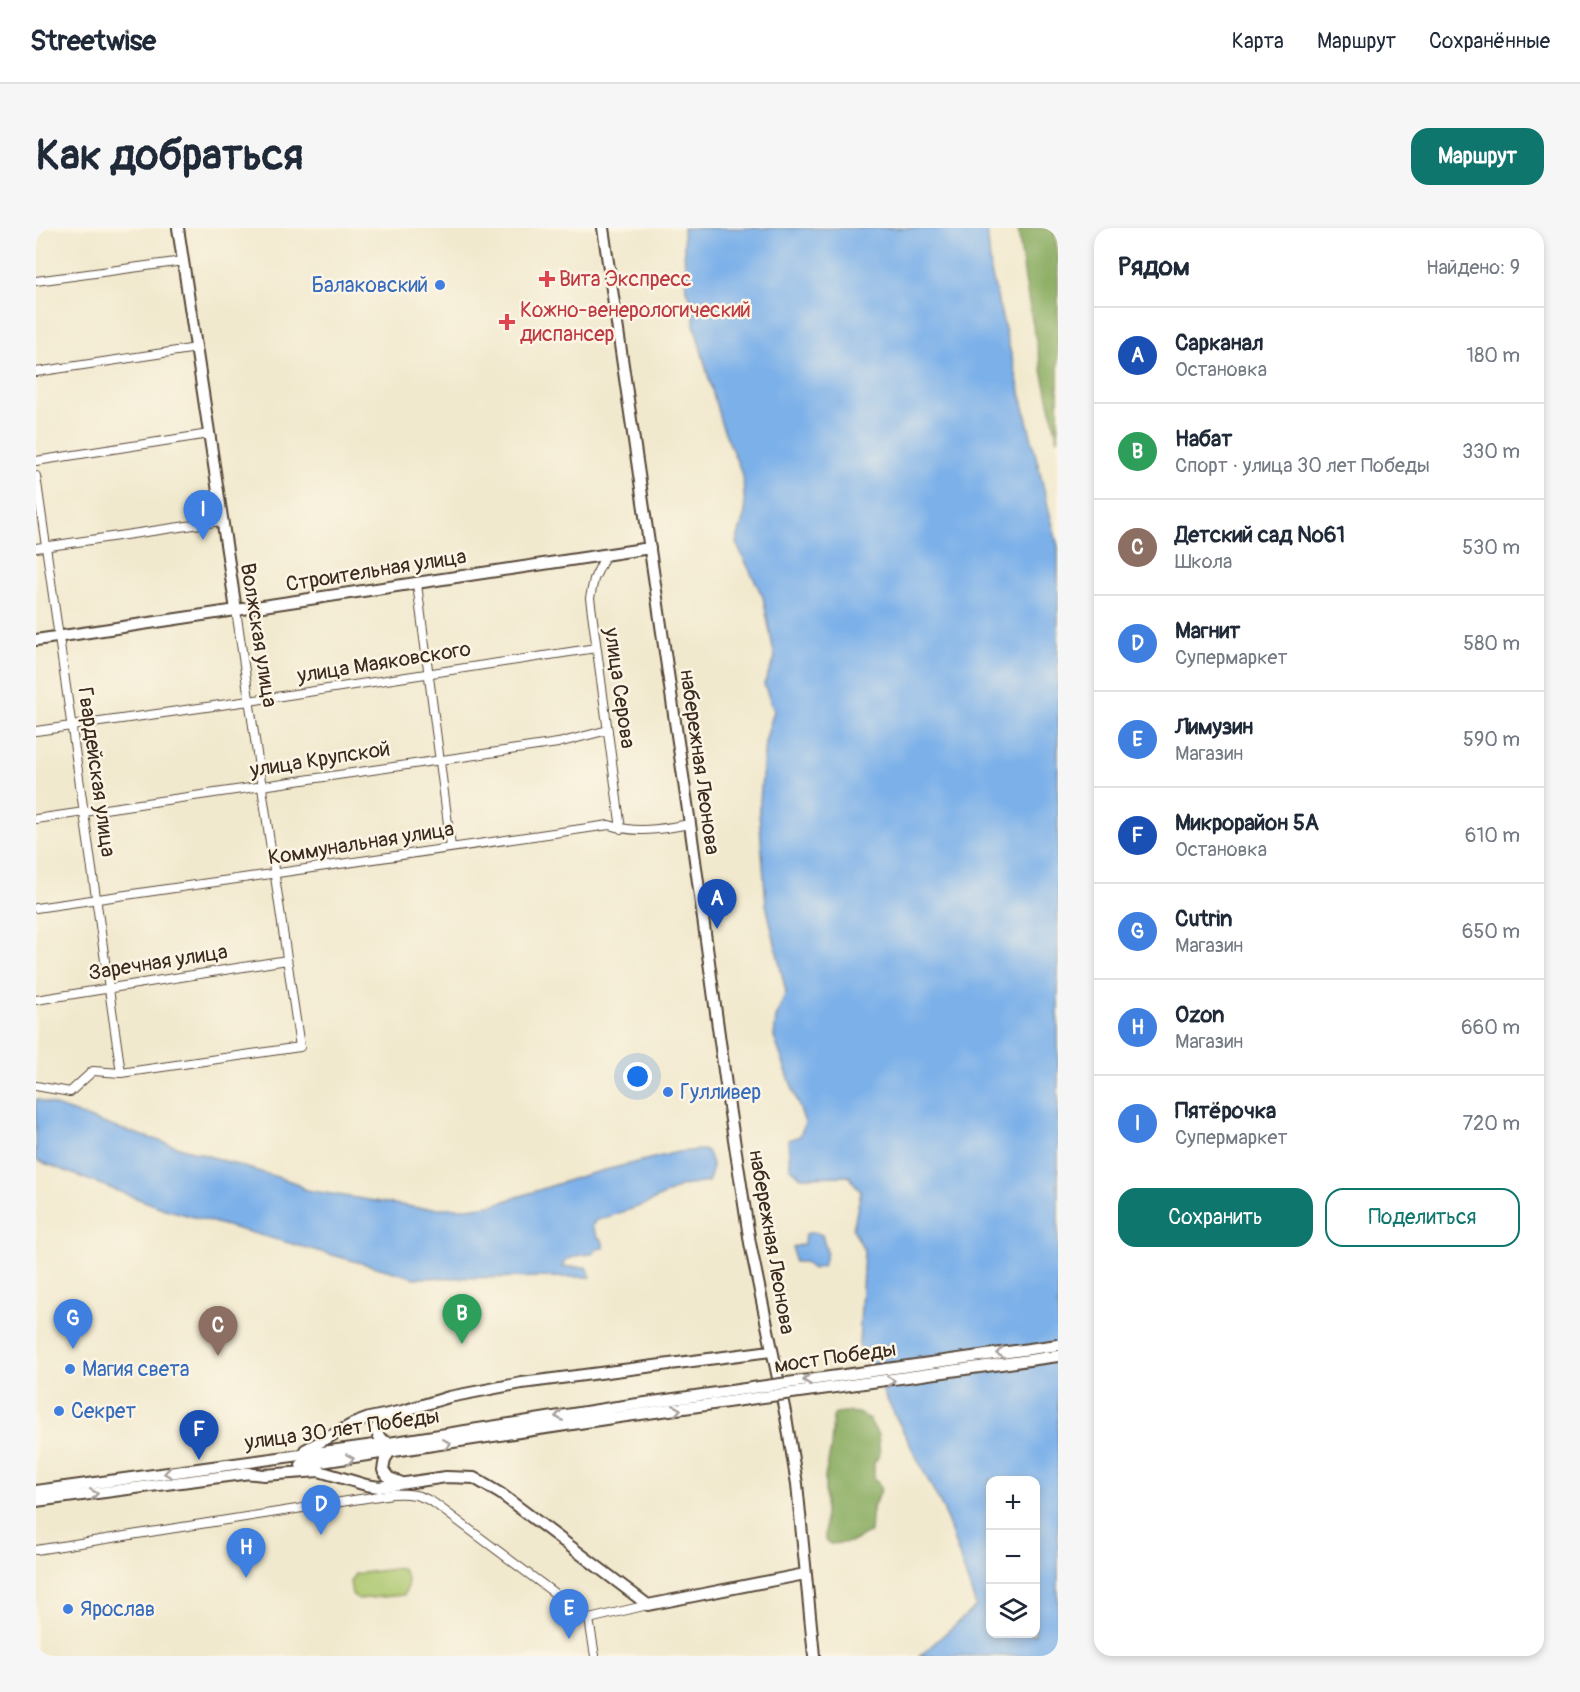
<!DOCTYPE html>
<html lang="ru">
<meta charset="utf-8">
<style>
:root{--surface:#fff;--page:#f6f6f7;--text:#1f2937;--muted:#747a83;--line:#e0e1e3;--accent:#0f766e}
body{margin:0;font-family:Pangolin,sans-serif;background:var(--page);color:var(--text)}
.controls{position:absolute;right:18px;bottom:18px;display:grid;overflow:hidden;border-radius:12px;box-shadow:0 3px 9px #0003}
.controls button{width:54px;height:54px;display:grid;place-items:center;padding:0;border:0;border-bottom:2px solid var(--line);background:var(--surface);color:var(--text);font:30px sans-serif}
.you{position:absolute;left:602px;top:849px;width:21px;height:21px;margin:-15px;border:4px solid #fff;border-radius:50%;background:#1a73e8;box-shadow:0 0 0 9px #1a73e833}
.badge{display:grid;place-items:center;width:39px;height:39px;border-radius:50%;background:var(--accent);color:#fff;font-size:20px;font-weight:700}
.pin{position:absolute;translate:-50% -50px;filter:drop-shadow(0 2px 3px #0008)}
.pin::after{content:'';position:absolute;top:32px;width:21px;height:18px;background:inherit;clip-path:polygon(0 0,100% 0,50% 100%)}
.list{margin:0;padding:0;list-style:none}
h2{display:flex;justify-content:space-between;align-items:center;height:78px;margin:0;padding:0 24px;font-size:26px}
h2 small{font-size:20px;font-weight:400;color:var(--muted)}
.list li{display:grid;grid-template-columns:39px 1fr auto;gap:18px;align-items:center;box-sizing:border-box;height:96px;padding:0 24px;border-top:2px solid var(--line)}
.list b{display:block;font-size:22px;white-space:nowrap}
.list p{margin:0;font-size:20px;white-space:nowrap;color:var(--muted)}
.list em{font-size:20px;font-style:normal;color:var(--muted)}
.actions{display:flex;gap:12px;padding:18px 24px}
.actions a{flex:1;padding:14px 0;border:2px solid var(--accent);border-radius:18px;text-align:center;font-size:21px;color:var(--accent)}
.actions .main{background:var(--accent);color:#fff}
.icon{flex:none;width:33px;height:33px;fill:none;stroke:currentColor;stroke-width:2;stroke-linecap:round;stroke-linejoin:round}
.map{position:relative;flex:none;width:1022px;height:1428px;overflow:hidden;border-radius:18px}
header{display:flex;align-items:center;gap:36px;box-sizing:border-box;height:84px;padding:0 30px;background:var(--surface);border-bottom:2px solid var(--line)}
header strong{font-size:28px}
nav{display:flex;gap:33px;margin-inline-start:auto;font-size:21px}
.intro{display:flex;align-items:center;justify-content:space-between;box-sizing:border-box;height:144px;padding:0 36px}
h1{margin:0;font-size:42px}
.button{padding:15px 27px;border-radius:18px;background:var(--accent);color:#fff;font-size:21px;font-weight:700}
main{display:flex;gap:36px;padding:0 36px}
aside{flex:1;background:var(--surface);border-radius:18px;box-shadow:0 3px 9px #0003}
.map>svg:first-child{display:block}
.green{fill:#acc76e;stroke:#747846;stroke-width:1.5}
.forest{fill:#89ac61;stroke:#626b40;stroke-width:1.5}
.water{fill:#7cb0e9;stroke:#5c6d84;stroke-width:1.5;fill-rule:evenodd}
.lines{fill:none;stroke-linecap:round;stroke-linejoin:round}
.street-casing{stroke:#564738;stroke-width:10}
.secondary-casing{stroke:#564738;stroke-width:14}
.street{stroke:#fff;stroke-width:8}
.secondary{stroke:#fff;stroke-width:10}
.secondary-bridge-casing{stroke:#564738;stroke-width:14;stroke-linecap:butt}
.secondary-bridge{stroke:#fff;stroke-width:10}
.oneway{stroke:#a79f9a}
.health-dot{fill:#e0444e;stroke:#fcf5e5;stroke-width:2}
.shop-dot{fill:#3f7fe0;stroke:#fcf5e5;stroke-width:2}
.labels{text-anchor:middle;stroke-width:5;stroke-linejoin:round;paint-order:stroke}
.health-label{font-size:21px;fill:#be3a42;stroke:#fcf5e5;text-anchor:start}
.shop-label{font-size:21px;fill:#366cbe;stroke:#fcf5e5;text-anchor:start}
.street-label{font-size:21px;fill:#3b2a1e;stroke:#fcf5e5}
</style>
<header>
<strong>Streetwise</strong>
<nav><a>Карта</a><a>Маршрут</a><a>Сохранённые</a></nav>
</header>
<div class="intro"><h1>Как добраться</h1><a class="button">Маршрут</a></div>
<main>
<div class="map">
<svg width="1022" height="1428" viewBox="0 0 1022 1428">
<rect width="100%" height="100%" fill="#fcf5e5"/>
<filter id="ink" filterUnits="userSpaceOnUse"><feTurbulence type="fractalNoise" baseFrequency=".0167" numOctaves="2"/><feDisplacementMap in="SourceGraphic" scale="12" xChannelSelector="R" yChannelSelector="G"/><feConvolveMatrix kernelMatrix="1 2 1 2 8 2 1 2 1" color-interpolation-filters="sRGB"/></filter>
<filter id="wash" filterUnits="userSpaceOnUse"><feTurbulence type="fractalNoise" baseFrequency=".008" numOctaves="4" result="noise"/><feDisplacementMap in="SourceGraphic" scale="24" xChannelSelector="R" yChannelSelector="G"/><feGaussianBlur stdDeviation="1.35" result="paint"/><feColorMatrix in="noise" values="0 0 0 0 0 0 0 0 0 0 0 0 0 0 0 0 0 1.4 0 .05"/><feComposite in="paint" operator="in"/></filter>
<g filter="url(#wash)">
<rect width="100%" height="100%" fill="#f1e9ce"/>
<path class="green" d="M365,1340C373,1349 373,1357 368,1367L322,1371L316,1366L314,1354L319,1346Z"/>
<path class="forest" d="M982,0H1018L1022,29V212C1005,142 990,72 982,0Z
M810,1184L823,1185L833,1191L842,1207L844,1226L838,1235V1249C850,1265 843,1264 837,1279C834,1286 835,1296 834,1304L816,1314L794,1316L789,1312V1249L795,1219L797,1189L800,1185Z"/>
<path class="water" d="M647,0H951L955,44L1022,319V1428H884L940,1378L908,1283L823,1117L828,1022L817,1001L825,964L813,948L765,949L754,939L752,912L764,908L769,895L738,809L740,790L750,764L730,676L723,585L729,514L738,483L728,456L739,430L727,369L700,315L709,285L707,248L685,195L658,96V77L650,62ZM954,1252H999V1406H954Z
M0,871L78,899L257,954L270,962L383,980H432L460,976L549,947L642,924L665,922L671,923C677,935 678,942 672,954L646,958L610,976L559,993L556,999L562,1009L566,1012L568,1020L561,1021L556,1026L544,1027L530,1032L526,1039H550L555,1049L380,1050L129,981L0,932Z
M778,1004L786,1007L791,1024L787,1038L777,1041L769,1034H758L757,1019L768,1016L769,1006Z"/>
</g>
<g filter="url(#ink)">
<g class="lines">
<defs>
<path id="street" d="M0,53L147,33
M0,144L161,120
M0,233L173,206
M0,248L85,845
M0,320L185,293
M570,326L558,351L554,370L585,601
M381,356L415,619
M0,503L213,473L560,420
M0,591L522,515L572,502
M0,680L573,597C601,606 626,601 654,596
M0,772L251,732
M0,858L34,864L57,843L85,845L264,819L200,382
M0,1322L356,1266C373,1265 383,1266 398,1275L553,1391L612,1377
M553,1391L559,1428"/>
<path id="secondary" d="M142,0L200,382
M567,0L654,596L693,879L714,1015L750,1189L761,1256L778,1428
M0,412L614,320
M351,1188C337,1196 337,1209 353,1215
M269,1222L317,1196L333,1190L367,1183L413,1169L486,1155L735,1123
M353,1225L349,1231L347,1242L353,1250L366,1255
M265,1237L583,1189
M208,1245L228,1247L283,1243L330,1257L343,1259L410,1249L438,1250L465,1266L612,1377L769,1346
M0,1263L353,1215L581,1179
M0,1273L214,1245"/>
</defs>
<use href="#street" class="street-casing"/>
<use href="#secondary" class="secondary-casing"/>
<use href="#street" class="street"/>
<use href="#secondary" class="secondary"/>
<defs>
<path id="secondary-bridge" d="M581,1179L1022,1117
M583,1189L1022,1128"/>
</defs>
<use href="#secondary-bridge" class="secondary-bridge-casing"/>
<use href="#secondary-bridge" class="secondary-bridge"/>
</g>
<defs><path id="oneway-chevron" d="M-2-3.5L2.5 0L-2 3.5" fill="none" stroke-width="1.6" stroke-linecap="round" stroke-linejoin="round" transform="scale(1.5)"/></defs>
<g class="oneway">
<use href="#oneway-chevron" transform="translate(964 1125) rotate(172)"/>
<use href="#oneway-chevron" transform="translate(771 1152) rotate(172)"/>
<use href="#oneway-chevron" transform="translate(855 1153) rotate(-8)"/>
<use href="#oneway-chevron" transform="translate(641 1182) rotate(-8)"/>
<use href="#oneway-chevron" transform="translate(523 1188) rotate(171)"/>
<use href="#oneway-chevron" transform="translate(411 1216) rotate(-9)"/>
<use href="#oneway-chevron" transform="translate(314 1231) rotate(-8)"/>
<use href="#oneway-chevron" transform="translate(132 1245) rotate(172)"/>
<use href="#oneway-chevron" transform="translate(58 1266) rotate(-8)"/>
</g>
</g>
<g class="health-dot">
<path d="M508 42h6v6h6v6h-6v6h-6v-6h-6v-6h6z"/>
<path d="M468 85h6v6h6v6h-6v6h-6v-6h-6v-6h6z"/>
</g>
<g class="shop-dot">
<circle cx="404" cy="57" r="6"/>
<circle cx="632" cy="864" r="6"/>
<circle cx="34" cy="1141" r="6"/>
<circle cx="23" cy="1183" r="6"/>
<circle cx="32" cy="1381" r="6"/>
</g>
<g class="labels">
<g class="health-label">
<text x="523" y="58">Вита Экспресс</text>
<text x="484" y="89">Кожно-венерологический<tspan x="484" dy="24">диспансер</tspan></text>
</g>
<g class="shop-label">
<text x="392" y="64" text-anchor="end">Балаковский</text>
<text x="644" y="871">Гулливер</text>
<text x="46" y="1148">Магия света</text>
<text x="35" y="1190">Секрет</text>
<text x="44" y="1388">Ярослав</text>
</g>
<g class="street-label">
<text transform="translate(340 342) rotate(-9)" y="7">Строительная улица</text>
<text transform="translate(223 407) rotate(81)" y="7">Волжская улица</text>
<text transform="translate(348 434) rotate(-9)" y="7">улица Маяковского</text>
<text transform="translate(584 460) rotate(82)" y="7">улица Серова</text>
<text transform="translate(284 531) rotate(-9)" y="7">улица Крупской</text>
<text transform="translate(664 534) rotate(82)" y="7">набережная Леонова</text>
<text transform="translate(61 544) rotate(82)" y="7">Гвардейская улица</text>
<text transform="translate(325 615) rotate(-9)" y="7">Коммунальная улица</text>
<text transform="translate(122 734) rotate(-9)" y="7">Заречная улица</text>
<text transform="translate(736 1014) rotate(80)" y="7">набережная Леонова</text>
<text transform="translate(799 1129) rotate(-8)" y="7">мост Победы</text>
<text transform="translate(306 1201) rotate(-8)" y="7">улица 30 лет Победы</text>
</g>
</g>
</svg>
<div class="controls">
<button>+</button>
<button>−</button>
<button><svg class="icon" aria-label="layers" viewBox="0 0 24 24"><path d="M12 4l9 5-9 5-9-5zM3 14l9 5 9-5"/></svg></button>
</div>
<div class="you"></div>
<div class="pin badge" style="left:681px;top:701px;background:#1a4fb4">A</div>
<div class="pin badge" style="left:426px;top:1116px;background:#2e9e5b">B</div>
<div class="pin badge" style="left:182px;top:1128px;background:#8d6e63">C</div>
<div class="pin badge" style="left:285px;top:1307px;background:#3f7fe0">D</div>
<div class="pin badge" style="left:533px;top:1411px;background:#3f7fe0">E</div>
<div class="pin badge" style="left:163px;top:1232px;background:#1a4fb4">F</div>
<div class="pin badge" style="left:37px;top:1121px;background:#3f7fe0">G</div>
<div class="pin badge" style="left:210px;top:1350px;background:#3f7fe0">H</div>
<div class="pin badge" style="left:167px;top:312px;background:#3f7fe0">I</div>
</div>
<aside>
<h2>Рядом<small>Найдено: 9</small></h2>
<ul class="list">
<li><span class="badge" style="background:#1a4fb4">A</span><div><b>Сарканал</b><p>Остановка</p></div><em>180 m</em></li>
<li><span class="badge" style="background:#2e9e5b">B</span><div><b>Набат</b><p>Спорт · улица 30 лет Победы</p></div><em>330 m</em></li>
<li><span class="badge" style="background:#8d6e63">C</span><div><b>Детский сад №61</b><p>Школа</p></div><em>530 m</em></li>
<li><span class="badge" style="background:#3f7fe0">D</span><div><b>Магнит</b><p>Супермаркет</p></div><em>580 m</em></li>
<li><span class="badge" style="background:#3f7fe0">E</span><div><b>Лимузин</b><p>Магазин</p></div><em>590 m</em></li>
<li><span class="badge" style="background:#1a4fb4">F</span><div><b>Микрорайон 5А</b><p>Остановка</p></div><em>610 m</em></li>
<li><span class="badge" style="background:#3f7fe0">G</span><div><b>Cutrin</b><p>Магазин</p></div><em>650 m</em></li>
<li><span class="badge" style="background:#3f7fe0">H</span><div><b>Ozon</b><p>Магазин</p></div><em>660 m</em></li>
<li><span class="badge" style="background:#3f7fe0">I</span><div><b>Пятёрочка</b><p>Супермаркет</p></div><em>720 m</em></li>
</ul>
<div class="actions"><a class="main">Сохранить</a><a>Поделиться</a></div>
</aside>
</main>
